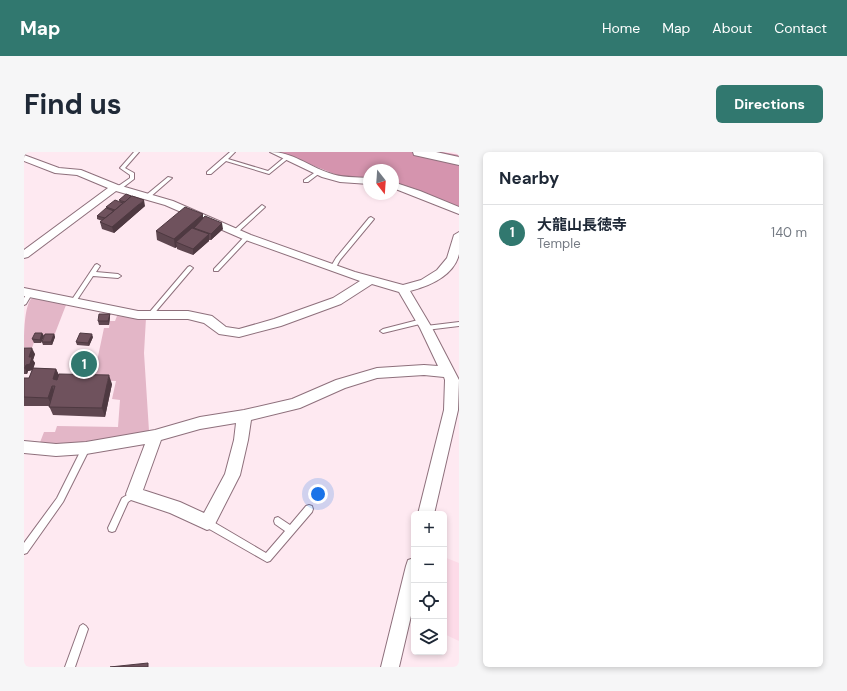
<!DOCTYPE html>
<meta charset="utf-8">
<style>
:root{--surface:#fff;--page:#f6f6f7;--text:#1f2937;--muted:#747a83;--line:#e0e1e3;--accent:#31786f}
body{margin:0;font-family:"DM Sans","Noto Sans JP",sans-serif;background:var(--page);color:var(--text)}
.controls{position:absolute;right:12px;bottom:12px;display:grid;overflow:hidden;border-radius:6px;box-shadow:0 2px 6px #0003}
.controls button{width:36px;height:36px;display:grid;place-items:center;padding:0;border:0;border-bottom:1px solid var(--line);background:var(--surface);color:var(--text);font:20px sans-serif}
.compass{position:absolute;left:339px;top:12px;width:36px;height:36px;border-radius:50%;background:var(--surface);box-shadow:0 2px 6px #0003;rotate:163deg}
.you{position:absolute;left:294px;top:342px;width:14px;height:14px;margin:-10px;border:3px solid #fff;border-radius:50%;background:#1a73e8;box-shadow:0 0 0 6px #1a73e833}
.badge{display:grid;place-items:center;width:26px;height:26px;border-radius:50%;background:var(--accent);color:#fff;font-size:13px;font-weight:700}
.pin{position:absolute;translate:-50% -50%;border:2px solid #fff;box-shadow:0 1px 4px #0006}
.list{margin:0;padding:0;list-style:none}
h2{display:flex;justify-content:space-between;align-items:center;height:52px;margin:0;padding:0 16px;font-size:17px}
h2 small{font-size:13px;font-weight:400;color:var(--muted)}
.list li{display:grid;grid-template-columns:26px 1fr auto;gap:12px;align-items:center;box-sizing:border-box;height:56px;padding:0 16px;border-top:1px solid var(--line)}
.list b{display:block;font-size:15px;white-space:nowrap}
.list p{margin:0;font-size:13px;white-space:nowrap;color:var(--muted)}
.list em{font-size:13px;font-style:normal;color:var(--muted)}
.icon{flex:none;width:22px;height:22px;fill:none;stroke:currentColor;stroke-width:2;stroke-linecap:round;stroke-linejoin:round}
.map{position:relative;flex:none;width:435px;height:515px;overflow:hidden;border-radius:6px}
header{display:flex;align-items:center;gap:24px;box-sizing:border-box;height:56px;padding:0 20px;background:var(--accent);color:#fff}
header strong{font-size:19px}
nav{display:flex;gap:22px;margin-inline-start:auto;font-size:14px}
.intro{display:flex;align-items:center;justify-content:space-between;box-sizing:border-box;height:96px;padding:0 24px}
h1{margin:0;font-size:28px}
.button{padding:10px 18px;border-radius:6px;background:var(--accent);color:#fff;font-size:14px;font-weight:700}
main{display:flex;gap:24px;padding:0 24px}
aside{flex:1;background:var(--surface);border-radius:6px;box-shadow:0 2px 6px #0003}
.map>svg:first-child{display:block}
.built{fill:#fddbe8}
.green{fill:#e3b6c7}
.forest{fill:#d594ae}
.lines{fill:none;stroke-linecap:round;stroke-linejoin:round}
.lane-casing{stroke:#8e707c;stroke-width:2}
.street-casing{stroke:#8e707c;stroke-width:2}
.secondary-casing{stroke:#8e707c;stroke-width:2}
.lane{fill:#fff;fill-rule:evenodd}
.street{fill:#fff;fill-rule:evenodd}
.secondary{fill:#fff;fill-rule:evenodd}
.wall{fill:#5f4750}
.shaded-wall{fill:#4e3941}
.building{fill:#6f525d;stroke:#4e3941}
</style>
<header>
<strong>Map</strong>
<nav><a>Home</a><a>Map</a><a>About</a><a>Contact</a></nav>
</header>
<div class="intro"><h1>Find us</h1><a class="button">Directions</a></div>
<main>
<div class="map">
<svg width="435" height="515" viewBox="0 0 435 515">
<rect width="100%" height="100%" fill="#fee9f1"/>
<path class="built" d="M420,405L435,411V489L420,482Z"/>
<path class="green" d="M8,146L42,153L30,184H12L8,196L0,195C0,183 0,153 8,146Z
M93,164L122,166L120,201L125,279L124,281L53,294L15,293L20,280H31L33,274L94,275L96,248L88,247L92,229L69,228L80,176H85L86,169H91Z"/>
<path class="forest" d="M255,0H418L435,3V55L369,31V18H345V28L318,25Z"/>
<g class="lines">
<defs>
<path id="lane" d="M110,0H115L101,16L110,21V27L97,37H93V35L106,26V23L96,16Z
M206,0H211L204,7L244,19L262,4L266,5L245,22L202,9L187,22H183V20Z
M293,19L297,20L284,30H280V28Z
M144,25L148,26L125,46H121V44Z
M238,53L241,55L240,56L213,81H209V79Z
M347,65L350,67L316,108L311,117H307L306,116L312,106L345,66Z
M223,83L226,85L225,86L194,119H190V117L221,84Z
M73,112L76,114L72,120L94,122L97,124L94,126L69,124L51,151H47V149L71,113Z
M166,114L169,116L168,117L128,164H124L123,163L124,162L164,115Z
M5,140L8,142L2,152L0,153V146L3,141Z
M398,167L401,169L400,171L359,181L356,179L359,177Z
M435,170V174L402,178L399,176L402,174Z
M62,293L65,294L66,296L39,350L3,401L0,402V391L33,346L59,294Z
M110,339L113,340L114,342L113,344L104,350L91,379L88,380L85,379L84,376L98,346Z
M285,353L288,354L289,357L288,360L246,409L243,410L180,374L179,371L180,368L183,367L186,368L242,401L261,379L251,372L250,369L251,366L254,365L266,373L282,354Z
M59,472L62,474L64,477L51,515H41L56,474Z"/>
<path id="street" d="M246,0C269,0 284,14 305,21C317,26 332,25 345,26V32L316,30L298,25Z
M0,3L35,16L57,18L94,33L149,49L227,83L331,120L379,133L397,128L413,118L423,106L430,83L435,80C435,87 435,95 435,102C430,124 405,134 386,139L408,176L435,228L434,258L410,362H394L420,258L421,228L420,225L400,223L353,226L321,236L276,256L227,268L224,288L216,323L189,376L183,378L146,361L104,347L102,342L121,292L62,302L32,304L0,301V289L32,292L62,290L131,278L176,265L220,258L268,247L312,228L353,216L400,213L414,214L396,176L375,140L348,132L317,152L257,174L215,185L195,182L180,171L164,167H114L0,144V136L114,159H164L188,164L202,175L215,177L250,167L309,146L336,129L219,87L141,53L92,39L4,105L0,106V98L84,36L53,23L31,21L0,9ZM212,271L210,288L201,322L180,361L156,350L119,338L137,288L176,277Z
M369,30L396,39L435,55V62L369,36Z
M390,406V451L375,515H357L382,414L384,408Z"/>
<path id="secondary" d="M389,0H412L435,5V13L390,3Z"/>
</defs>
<use href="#lane" class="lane-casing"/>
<use href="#street" class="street-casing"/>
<use href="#secondary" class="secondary-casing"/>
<use href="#lane" class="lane"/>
<use href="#street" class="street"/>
<use href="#secondary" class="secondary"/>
</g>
<path class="wall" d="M95,48L121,54L90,81L78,77L76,70L78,69L73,67V64L83,57L82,55L96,50Z
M179,62V66L199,77L187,88H185V89L169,103L153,97V95L151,96L133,88L132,79Z
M86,162V165L85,173H75L74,169Z
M18,181L20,184L17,191H10L8,187Z
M30,182L31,185L28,193H19L18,190Z
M69,185L65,194L53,193L52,190Z
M0,196L11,202L9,208L11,211L9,216L32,217L35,223L88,232L81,265L29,263L25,254H0V226H5L8,218L4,219L3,222H0Z"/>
<path class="shaded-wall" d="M120,48L121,54L90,81L88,75Z
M179,62V71L170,76L171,79L152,90L153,95L151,96L150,87Z
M198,71L199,77L187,88V82Z
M185,82V89L169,103V97Z
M86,162V165L85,173L84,169Z
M18,181L20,184L17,191L16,188Z
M30,182L31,185L28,193L27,190Z
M68,182L69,185L65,194L64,191Z
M8,196L11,202L9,208L11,211L9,218L4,219L3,222L1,216Z
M32,217L36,226L32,236L29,227Z
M85,223L88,232L81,265L78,256Z
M28,234L32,243L28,254L24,246Z"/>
<path class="building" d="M102,42L107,44L101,50L95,48Z
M108,44L120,48L88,75L76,70Z
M91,48L99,51L91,58L82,55Z
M161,55L179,62L150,87L132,79Z
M82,56L90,59L81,66L73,64Z
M181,64L198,71L187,82L170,76Z
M168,76L185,82L169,97L152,90Z
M75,162H86L84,169H74Z
M11,181H18L16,188L8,187Z
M56,181L68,182L64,191L52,190Z
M21,182H30L27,190H18Z
M0,196H8L5,205H8L6,212L2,213L1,216H0Z
M9,216L32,217L29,227L33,228L35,222L85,223L78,256L25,255L31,234H28L24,246L0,245V226H5Z
M124,511V515H86Z"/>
</svg>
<div class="controls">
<button>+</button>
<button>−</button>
<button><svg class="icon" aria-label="locate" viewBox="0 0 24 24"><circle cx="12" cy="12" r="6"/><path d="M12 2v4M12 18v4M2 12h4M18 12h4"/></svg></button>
<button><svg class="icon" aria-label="layers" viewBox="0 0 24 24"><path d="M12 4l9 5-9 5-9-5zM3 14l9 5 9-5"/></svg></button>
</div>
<svg class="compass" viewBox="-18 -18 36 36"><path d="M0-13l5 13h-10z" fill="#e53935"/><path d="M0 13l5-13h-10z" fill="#747a83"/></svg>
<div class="you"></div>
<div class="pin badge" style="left:60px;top:212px">1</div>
</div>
<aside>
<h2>Nearby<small></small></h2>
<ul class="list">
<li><span class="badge">1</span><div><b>大龍山長徳寺</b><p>Temple</p></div><em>140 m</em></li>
</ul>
</aside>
</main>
